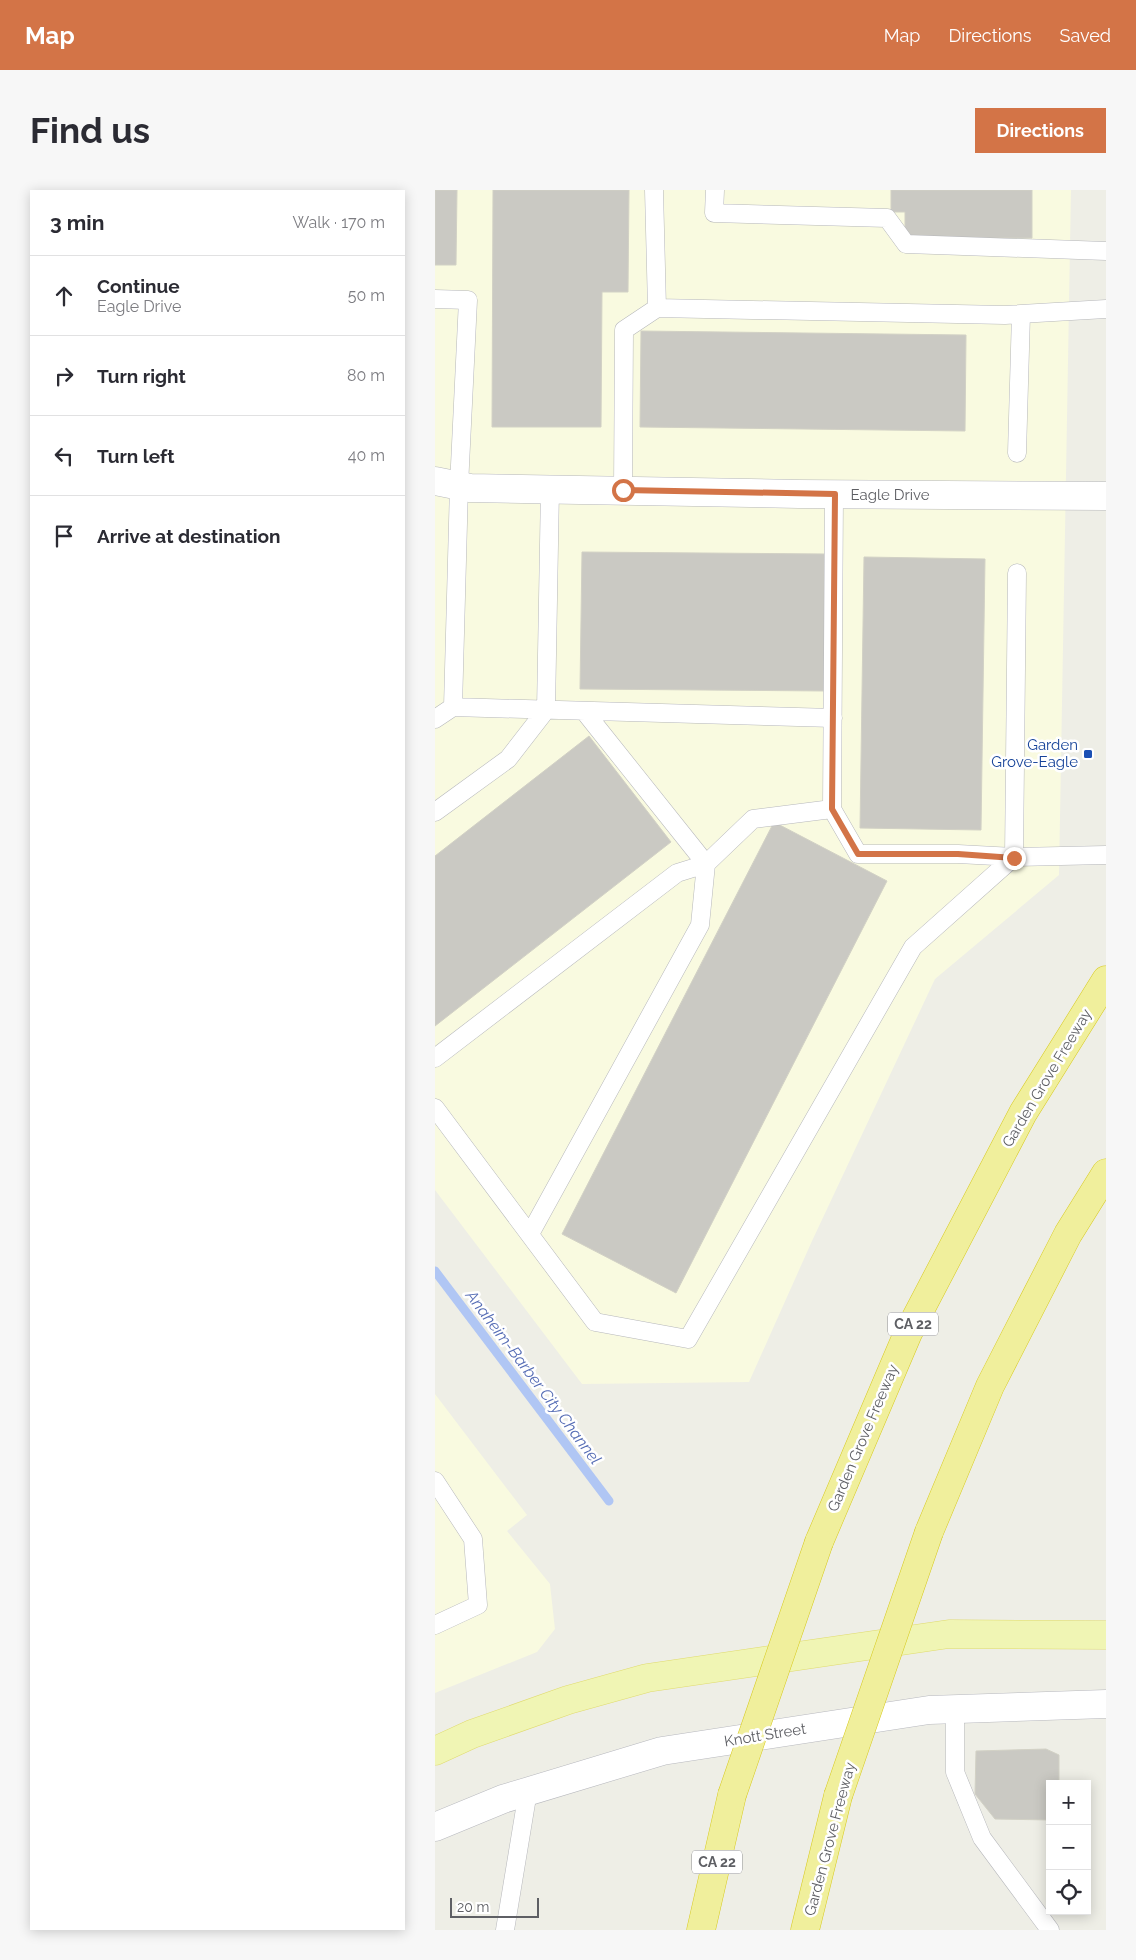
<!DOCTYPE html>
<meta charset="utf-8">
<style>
:root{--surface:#fff;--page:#f7f7f7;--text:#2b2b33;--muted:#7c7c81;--line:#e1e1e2;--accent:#d37447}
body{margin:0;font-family:Raleway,sans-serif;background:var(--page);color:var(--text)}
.controls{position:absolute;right:15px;bottom:15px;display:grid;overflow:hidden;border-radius:0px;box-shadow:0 2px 12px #0003}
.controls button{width:45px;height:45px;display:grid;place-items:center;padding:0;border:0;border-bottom:1px solid var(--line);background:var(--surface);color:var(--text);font:25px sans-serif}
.scale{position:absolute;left:15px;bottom:12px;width:89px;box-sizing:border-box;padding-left:5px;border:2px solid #5e5f64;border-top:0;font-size:14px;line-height:18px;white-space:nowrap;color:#5e5f64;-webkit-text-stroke:4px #fff;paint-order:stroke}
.stop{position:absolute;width:15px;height:15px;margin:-11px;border:4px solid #d37447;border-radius:50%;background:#fff}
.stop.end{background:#d37447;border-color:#fff;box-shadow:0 1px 5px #0008}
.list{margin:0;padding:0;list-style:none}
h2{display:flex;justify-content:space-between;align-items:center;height:65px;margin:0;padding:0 20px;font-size:21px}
h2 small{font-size:16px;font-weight:400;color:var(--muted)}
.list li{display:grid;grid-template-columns:32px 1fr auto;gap:15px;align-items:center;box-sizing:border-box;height:80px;padding:0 20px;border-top:1px solid var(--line)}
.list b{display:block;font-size:19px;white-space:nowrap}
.list p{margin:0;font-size:16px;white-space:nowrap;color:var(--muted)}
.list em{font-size:16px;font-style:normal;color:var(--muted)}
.icon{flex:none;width:28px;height:28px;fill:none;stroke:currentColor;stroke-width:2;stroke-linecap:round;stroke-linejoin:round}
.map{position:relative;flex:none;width:671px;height:1740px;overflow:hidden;border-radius:0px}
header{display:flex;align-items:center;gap:30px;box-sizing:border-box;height:70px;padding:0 25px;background:var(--accent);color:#fff}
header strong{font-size:24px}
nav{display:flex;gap:28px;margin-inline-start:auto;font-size:18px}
.intro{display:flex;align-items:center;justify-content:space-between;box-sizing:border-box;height:120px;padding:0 30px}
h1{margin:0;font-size:35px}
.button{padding:12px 22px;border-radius:0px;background:var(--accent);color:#fff;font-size:18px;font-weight:700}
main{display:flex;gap:30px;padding:0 30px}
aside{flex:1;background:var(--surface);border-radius:0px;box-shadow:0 2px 12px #0003}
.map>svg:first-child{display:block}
.commercial{fill:#f9fae0}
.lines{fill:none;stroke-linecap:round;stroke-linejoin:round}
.stream{stroke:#b0c6f4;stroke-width:9}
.building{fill:#cac9c3;stroke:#d2d1c5}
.lane-casing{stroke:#b6b7bb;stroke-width:19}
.street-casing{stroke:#b6b7bb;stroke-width:29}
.secondary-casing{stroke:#b7b8be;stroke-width:29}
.primary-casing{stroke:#e0db6e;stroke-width:29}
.highway-casing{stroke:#d7ca1d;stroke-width:29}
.lane{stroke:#fff;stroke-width:18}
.street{stroke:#fff;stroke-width:28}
.secondary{stroke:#fff;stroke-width:28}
.primary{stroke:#f0f5b4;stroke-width:28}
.highway{stroke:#f0ef9c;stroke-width:28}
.highway-bridge-casing{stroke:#d7ca1d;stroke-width:29;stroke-linecap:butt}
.highway-bridge{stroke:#f0ef9c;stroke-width:28}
.route{stroke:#d37447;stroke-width:6}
.transit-dot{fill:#1a4fb4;stroke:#fff;stroke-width:2}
.labels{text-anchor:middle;stroke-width:5;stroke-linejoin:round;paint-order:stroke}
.shield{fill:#fff;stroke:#8e8f92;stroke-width:1}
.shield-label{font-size:14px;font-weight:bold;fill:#5e5f64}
.street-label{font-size:15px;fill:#5e5f64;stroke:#fff}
.transit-label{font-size:15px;fill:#164399;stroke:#fff;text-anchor:end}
.water-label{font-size:16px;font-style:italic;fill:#566db5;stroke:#fff}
</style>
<header>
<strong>Map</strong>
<nav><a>Map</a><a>Directions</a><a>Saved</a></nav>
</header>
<div class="intro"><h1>Find us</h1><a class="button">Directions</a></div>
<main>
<aside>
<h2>3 min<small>Walk · 170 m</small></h2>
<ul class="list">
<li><svg class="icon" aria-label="ahead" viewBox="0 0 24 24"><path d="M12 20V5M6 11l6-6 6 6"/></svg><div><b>Continue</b><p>Eagle Drive</p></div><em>50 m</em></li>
<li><svg class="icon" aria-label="right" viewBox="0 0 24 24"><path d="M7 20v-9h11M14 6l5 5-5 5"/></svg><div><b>Turn right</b></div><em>80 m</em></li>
<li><svg class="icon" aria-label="left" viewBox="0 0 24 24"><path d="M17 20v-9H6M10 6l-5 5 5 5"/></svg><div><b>Turn left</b></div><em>40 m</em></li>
<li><svg class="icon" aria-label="arrive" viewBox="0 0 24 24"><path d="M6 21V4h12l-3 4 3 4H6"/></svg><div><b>Arrive at destination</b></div></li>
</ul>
</aside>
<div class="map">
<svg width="671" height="1740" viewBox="0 0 671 1740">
<rect width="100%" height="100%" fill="#eeeee6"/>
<path class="commercial" d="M0,0H636L624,685L500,789L377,1051L314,1192L147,1194L0,1000Z
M0,1204L92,1325L72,1341L115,1394L120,1439L102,1462L0,1503Z"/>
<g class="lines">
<path class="stream" d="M0,1081L174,1311"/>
</g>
<path class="building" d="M0,0H22L21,75H0Z
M58,0H194L193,102H167L166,237H57Z
M456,0H597V48H470V22H456Z
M206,141L531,145L530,241L205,237Z
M147,362L391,364L390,501L145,499Z
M429,367L550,369L546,640L425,638Z
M154,546L236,652L0,836V666Z
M339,632L452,691L241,1103L127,1044Z
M611,1559L624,1565V1594H615V1630L560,1629L540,1604L541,1561Z"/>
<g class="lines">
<defs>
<path id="lane" d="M219,0L222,118L570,125L671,119
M280,0L279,23L452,28L471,54L671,61
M0,109L33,110L24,296L18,517L398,528
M582,263L586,124
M188,300L189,140L222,118
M399,304L397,619L423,664H523L579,667L582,383
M0,529L18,517
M0,622L73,569L111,520L115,299
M0,868L242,683L271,674L149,521
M0,918L160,1132L253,1149L478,757L579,667L671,665
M95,1044L265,735L271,674L318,629L397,619
M0,1291L38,1349L43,1415L0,1435
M520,1519V1582L547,1648L615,1740
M70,1740L93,1601"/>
<path id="street" d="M0,291L35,298L364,304L671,306"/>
<path id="secondary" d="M0,1637L68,1609L227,1561L494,1520L671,1514"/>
<path id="primary" d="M0,1561L37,1544L133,1510L212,1488L514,1444L671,1445"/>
<path id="highway" d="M494,1342L555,1196L633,1044L671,983
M384,1352L473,1143L588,923L671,790
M266,1740L297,1605
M370,1740L403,1606"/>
</defs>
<use href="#lane" class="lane-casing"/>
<use href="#street" class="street-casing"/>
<use href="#secondary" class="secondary-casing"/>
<use href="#primary" class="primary-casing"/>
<use href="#highway" class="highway-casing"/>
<use href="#lane" class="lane"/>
<use href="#street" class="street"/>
<use href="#secondary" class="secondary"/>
<use href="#primary" class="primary"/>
<use href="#highway" class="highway"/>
<defs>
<path id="highway-bridge" d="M297,1605L384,1352
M403,1606L494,1342"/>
</defs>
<use href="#highway-bridge" class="highway-bridge-casing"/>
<use href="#highway-bridge" class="highway-bridge"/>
</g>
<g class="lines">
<path class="route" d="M188,300L400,304L397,619L423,664H523L579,668"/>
</g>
<rect class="transit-dot" x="648" y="559" width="10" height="10" rx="2.5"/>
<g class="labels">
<g class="shield">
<rect x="453" y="1122.5" width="50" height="23" rx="4"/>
<rect x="257" y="1660.5" width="50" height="23" rx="4"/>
</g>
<g class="shield-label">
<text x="478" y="1139">CA 22</text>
<text x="282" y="1677">CA 22</text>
</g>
<g class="street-label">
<text x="455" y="310">Eagle Drive</text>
<text transform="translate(612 888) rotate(-59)" y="5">Garden Grove Freeway</text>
<text transform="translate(428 1248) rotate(-67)" y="5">Garden Grove Freeway</text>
<text transform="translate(330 1545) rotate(-9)" y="5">Knott Street</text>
<text transform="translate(395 1649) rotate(-75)" y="5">Garden Grove Freeway</text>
</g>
<g class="transit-label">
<text x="643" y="560">Garden<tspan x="643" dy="17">Grove-Eagle</tspan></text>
</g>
<g class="water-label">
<text transform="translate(99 1187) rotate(53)" y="6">Anaheim-Barber City Channel</text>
</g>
</g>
</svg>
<div class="controls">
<button>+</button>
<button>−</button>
<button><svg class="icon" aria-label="locate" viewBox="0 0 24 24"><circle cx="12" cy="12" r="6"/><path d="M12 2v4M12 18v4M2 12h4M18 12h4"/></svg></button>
</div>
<div class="scale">20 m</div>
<div class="stop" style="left:188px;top:300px"></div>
<div class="stop end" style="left:579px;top:668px"></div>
</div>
</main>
